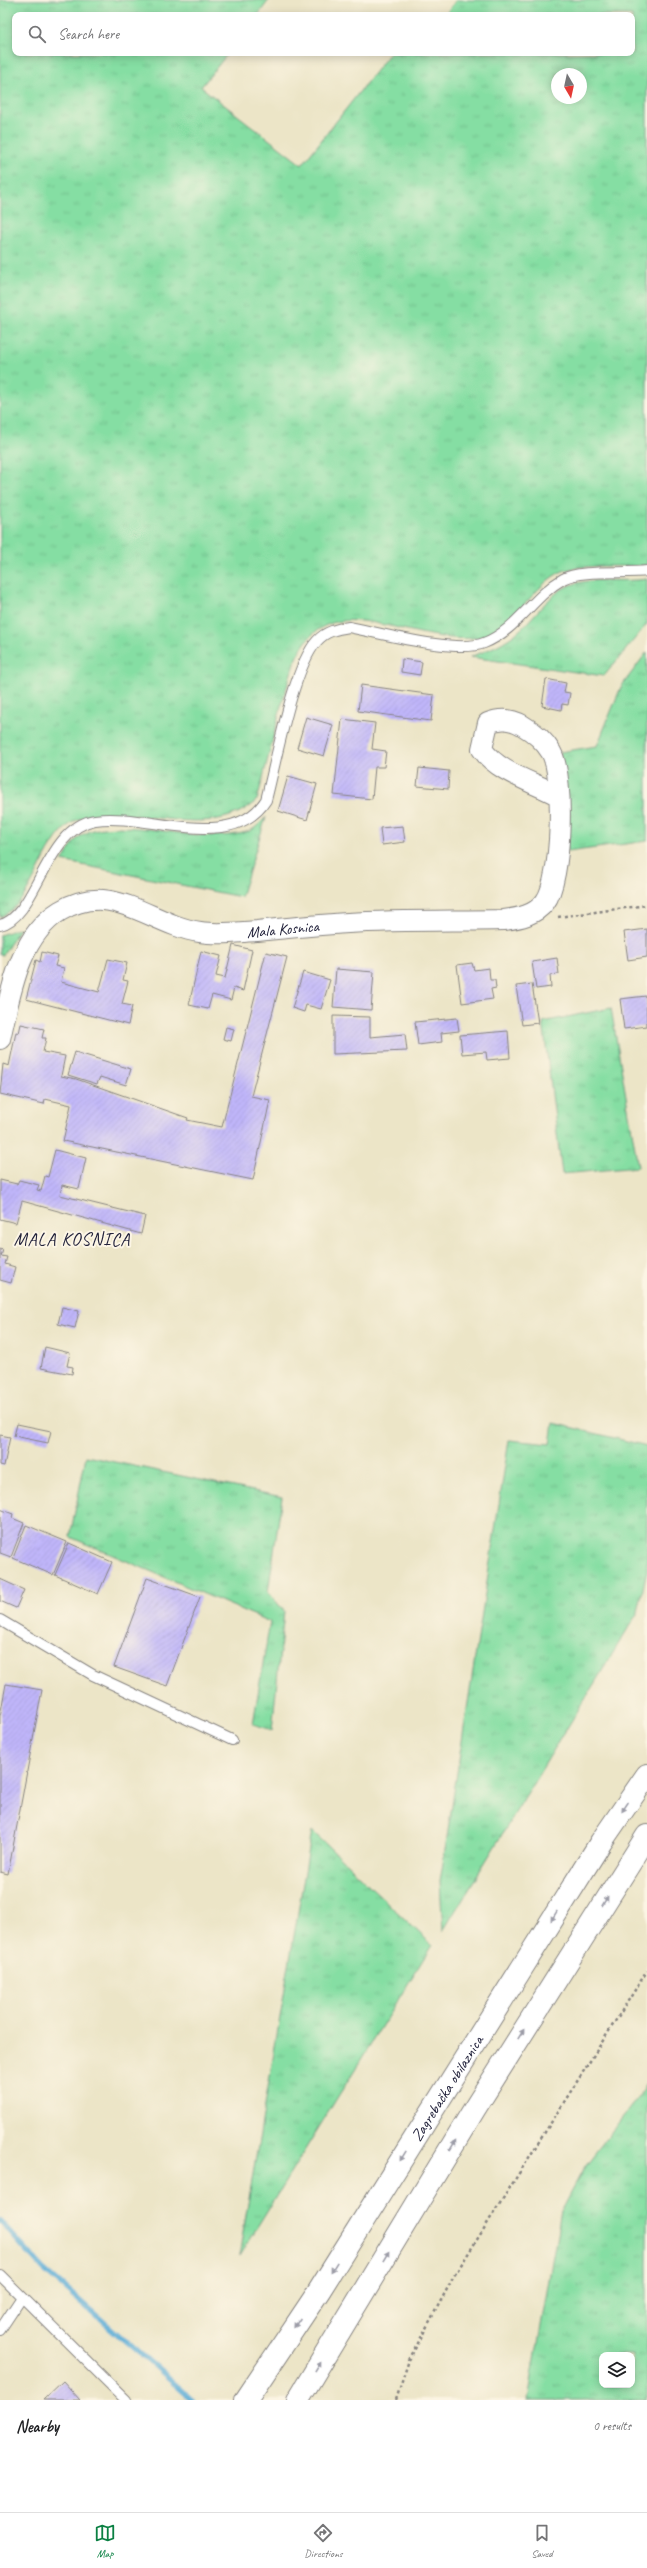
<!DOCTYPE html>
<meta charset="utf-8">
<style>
:root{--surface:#fff;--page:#f2f2f2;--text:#202124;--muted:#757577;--line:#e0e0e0;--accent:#0b8043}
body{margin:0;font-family:Caveat,sans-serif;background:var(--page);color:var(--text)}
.controls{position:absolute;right:12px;bottom:12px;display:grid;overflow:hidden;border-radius:8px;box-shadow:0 2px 10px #0003}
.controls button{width:36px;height:36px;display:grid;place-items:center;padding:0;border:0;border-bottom:1px solid var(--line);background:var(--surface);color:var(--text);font:20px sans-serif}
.compass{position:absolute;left:551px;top:68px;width:36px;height:36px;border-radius:50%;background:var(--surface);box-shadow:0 2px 10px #0003;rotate:171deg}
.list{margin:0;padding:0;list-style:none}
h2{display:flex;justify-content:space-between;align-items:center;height:52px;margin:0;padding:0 16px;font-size:17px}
h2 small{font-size:13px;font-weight:400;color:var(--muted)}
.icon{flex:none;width:22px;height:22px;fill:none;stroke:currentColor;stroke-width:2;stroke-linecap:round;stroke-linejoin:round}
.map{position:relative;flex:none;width:647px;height:2400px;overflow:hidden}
.search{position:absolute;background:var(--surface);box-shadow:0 2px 10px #0003;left:12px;right:12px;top:12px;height:44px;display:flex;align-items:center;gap:10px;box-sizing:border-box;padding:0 14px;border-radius:8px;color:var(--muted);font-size:15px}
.sheet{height:112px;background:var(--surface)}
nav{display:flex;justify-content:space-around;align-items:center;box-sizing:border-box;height:56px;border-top:1px solid var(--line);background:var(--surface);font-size:11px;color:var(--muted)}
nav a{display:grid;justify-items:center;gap:2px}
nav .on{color:var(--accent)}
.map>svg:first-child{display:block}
.grass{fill:url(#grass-tufts);stroke:#54806f;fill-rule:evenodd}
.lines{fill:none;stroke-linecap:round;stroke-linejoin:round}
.stream{stroke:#5cadd7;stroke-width:5.5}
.building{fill:url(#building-hatch)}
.service-casing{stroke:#878481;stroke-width:12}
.minor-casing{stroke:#878481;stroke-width:22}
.motorway-casing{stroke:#878481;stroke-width:24}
.path{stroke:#878481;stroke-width:2.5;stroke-dasharray:3 3;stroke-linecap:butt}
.service{stroke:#fff;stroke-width:10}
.minor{stroke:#fff;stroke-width:20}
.motorway{stroke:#fff;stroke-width:22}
.oneway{fill:#9c9ca7}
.labels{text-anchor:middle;stroke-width:4;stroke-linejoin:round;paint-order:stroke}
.street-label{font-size:16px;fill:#22223b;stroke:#fcf5e5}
.quarter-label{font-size:18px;letter-spacing:1px;fill:#22223b;stroke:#fcf5e5}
</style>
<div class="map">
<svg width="647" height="2400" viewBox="0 0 647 2400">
<defs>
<pattern id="grass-tufts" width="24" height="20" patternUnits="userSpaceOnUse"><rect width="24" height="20" fill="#85dea3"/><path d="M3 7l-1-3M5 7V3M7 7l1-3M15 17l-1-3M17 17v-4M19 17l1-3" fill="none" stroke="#73be8d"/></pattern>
<pattern id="building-hatch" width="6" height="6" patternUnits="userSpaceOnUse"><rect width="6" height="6" fill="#c0b6fa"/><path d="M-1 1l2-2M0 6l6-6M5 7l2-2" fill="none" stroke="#a59cd7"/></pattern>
</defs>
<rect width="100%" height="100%" fill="#fcf5e5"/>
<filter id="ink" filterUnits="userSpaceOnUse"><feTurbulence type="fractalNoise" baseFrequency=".025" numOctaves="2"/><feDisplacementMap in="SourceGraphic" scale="8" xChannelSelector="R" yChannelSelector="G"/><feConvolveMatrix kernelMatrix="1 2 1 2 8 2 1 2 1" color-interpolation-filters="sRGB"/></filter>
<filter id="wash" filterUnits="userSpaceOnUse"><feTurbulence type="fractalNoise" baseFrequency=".012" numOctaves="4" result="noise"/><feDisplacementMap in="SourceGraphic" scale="16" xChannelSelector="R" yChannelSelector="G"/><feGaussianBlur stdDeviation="0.9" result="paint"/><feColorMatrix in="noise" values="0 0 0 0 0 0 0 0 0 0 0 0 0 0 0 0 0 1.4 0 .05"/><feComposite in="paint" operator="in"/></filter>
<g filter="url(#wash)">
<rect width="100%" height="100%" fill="#ece5c7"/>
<path class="grass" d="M0,0H269L258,15H15V53H228L201,87L302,165L390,53H632V15H445L456,0H647V565C622,568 585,563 563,571C535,582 513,630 481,637C449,643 412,630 380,624C358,619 332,617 314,633C308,638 299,651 296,658C280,704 270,753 257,800C215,838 158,812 108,815C97,815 83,816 73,822C40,843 35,903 0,917ZM557,74H581V98H557Z
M647,579V624L604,676L470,657C488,650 506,643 521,629C534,617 551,593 568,586C591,576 622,583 647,579Z
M647,652V841L567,852L560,752L597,746L621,687Z
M266,817L241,897L62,861C68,853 74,839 82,835C120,812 201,848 250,831C256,828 262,821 266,817Z
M20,928L3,955L0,954V935Z
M611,1008L638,1167L562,1174L543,1022Z
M553,1423L647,1446V1570L638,1612L443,1931L440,1882L509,1440L550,1444Z
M86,1456L282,1497L268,1592L284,1611L272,1730L253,1724L270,1622L70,1537Z
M312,1831L432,1945L239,2256Z
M647,2082V2400H528L561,2211L585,2166L639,2096ZM602,2355H632V2385H602Z"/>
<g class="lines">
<path class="stream" d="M0,2221L43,2269L192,2399"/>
</g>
<g id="blocks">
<path class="building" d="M402,659L422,662L420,675L401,672Z
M546,679L566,683L564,692L570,693L568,705L562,704L561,710L542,706Z
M361,685L434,695L431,721L358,711Z
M306,717L333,725L324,756L297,748Z
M342,719L375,723L372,749L386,751L384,767H375L372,799L334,795Z
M419,768L449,771L448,789L417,786Z
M288,776L317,784L307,820L278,811Z
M403,826L405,842L382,845L380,828Z
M647,929V957L628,960L624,932Z
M233,945L252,950L243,991L234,988L231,1000L212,995L208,1009L189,1005L201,951L221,956L216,976L225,978Z
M42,952L58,956L55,966L64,968L61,982L99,992L108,959L127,963L123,980L128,981L122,1004L132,1006L128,1025L26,999L36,960L40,962Z
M266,952L287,957L251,1096L270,1100L253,1180L63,1141L71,1105L45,1099L44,1104L0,1094L3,1064L9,1066L16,1032L19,1033L21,1024L44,1029L42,1038H46L43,1052L65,1056L61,1076L76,1079L188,1118L187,1120L222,1127Z
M557,958L559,974L550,975L551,987L536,989L532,962Z
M472,963L474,970L489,968L490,980H495L496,988L491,989L493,999L462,1003L457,965Z
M336,969L374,972L371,1010L333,1007Z
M303,972L330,980L321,1009L306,1005L304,1012L292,1008Z
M532,984L538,1023L522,1025L516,986Z
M646,996L647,1026L624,1029L620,999Z
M333,1016L370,1017V1037L405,1034L407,1051L333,1054Z
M457,1018L459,1031L441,1033L442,1042L418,1045L415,1022Z
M226,1027L234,1029L231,1041L223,1039Z
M508,1031L510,1058L487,1060L486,1052L462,1054L460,1035Z
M75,1052L131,1069L126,1085L100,1077L97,1084L68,1075Z
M55,1150L86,1158L79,1189L62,1185L60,1195L145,1216L141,1234L22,1201L16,1223L0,1219V1180L17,1184L19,1180L39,1185L37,1190L41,1191L45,1176L48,1177Z
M0,1249L3,1250L1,1256L7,1257L5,1264L15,1267L11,1283L0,1280Z
M62,1307L79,1311L75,1328L58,1324Z
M45,1347L70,1353L67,1366L73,1367L72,1374L41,1368Z
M17,1424L51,1431L48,1443L14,1436Z
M0,1435L10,1437L4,1466L0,1465Z
M0,1509L13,1514L12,1518L24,1523L11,1557L0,1553Z
M26,1525L67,1542L53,1575L13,1558Z
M69,1543L112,1562L98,1594L55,1575Z
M147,1578L200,1597L167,1686L114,1667Z
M0,1579L24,1590L16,1608L0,1601Z
M6,1684L42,1690L8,1874L0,1872V1716Z
M63,2381L80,2400H43Z"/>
</g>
</g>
<g filter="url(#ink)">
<use href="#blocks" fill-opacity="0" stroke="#878481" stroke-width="1"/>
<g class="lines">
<defs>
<path id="service" d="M0,925C37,917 45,828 95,820C147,812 232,854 266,800C276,762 293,667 317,641C326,631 337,629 349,627C380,633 457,654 484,643C517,630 533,596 563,579C580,569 625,574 647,571
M0,1620L93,1675L232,1740
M0,2275L126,2400
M0,2330L22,2297"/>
<g id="minor">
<path id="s1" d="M0,1039C10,996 18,937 60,911C113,879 150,925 200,932C219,935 239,932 257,931C287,928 317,925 348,923C400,920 452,921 504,920C520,918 535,915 545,902C562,880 565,776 551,752C544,740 534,732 522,725C510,718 500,718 488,723L482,749C497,772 534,782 559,796"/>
</g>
<g id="motorway">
<path id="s2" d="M246,2400L319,2291L601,1842L647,1775"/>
<path d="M298,2400L475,2108L647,1836"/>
</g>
</defs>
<use href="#service" class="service-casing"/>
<use href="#minor" class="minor-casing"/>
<use href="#motorway" class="motorway-casing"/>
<path class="path" d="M558,917L647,905
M396,2400L409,2360L454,2276L647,1971"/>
<use href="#service" class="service"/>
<use href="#minor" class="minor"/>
<use href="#motorway" class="motorway"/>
</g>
<defs><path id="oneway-solid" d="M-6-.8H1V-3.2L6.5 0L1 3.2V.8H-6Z"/></defs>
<g class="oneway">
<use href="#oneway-solid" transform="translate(625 1807) rotate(124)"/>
<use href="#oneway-solid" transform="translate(605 1901) rotate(-58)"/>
<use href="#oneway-solid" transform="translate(554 1916) rotate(122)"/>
<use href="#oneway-solid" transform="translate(521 2034) rotate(-58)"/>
<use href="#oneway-solid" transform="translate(453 2145) rotate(-60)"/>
<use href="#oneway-solid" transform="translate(403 2156) rotate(122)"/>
<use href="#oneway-solid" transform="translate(386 2256) rotate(-59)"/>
<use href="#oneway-solid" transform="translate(334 2267) rotate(122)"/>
<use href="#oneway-solid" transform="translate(297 2323) rotate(124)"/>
<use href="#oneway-solid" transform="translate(318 2367) rotate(-59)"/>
</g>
</g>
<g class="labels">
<g class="street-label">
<text dy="6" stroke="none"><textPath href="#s1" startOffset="376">Mala Kosnica</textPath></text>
<text dy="6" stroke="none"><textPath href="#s2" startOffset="371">Zagrebačka obilaznica</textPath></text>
</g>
<g class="quarter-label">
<text x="72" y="1245">MALA KOSNICA</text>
</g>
</g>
</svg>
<div class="controls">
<button><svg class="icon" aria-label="layers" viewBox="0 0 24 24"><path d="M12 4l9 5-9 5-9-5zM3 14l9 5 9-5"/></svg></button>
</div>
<svg class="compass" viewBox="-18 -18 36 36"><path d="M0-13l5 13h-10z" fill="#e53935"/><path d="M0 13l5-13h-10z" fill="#757577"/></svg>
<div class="search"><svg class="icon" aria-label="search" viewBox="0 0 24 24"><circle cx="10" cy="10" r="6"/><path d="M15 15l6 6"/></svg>Search here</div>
</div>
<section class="sheet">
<h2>Nearby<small>0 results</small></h2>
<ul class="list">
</ul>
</section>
<nav>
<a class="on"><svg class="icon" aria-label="map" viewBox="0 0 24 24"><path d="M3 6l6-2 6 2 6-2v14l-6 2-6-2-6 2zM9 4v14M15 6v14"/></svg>Map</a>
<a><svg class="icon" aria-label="directions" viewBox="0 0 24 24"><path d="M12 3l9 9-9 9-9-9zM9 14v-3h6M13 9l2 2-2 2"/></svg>Directions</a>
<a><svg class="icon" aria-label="saved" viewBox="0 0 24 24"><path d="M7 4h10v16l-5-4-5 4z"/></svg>Saved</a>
</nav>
